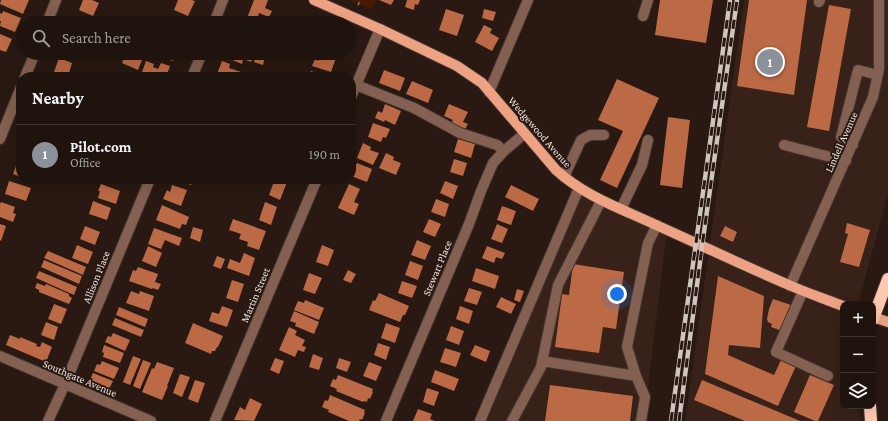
<!DOCTYPE html>
<meta charset="utf-8">
<style>
:root{--surface:#1f130e;--page:#271c17;--text:#f1f3f6;--muted:#a19e9e;--line:#3c322e;--accent:#8c9099}
body{margin:0;font-family:"Crimson Pro",serif;background:var(--page);color:var(--text)}
.controls{position:absolute;right:12px;bottom:12px;display:grid;overflow:hidden;border-radius:8px;box-shadow:0 4px 16px #0002}
.controls button{width:36px;height:36px;display:grid;place-items:center;padding:0;border:0;border-bottom:1px solid var(--line);background:var(--surface);color:var(--text);font:20px sans-serif}
.you{position:absolute;left:617px;top:294px;width:14px;height:14px;margin:-10px;border:3px solid #fff;border-radius:50%;background:#1a73e8;box-shadow:0 0 0 6px #1a73e833}
.badge{display:grid;place-items:center;width:26px;height:26px;border-radius:50%;background:var(--accent);color:#fff;font-size:13px;font-weight:700}
.pin{position:absolute;translate:-50% -50%;border:2px solid #fff;box-shadow:0 1px 4px #0006}
.list{margin:0;padding:0;list-style:none}
h2{display:flex;justify-content:space-between;align-items:center;height:52px;margin:0;padding:0 16px;font-size:17px}
h2 small{font-size:13px;font-weight:400;color:var(--muted)}
.list li{display:grid;grid-template-columns:26px 1fr auto;gap:12px;align-items:center;box-sizing:border-box;height:60px;padding:0 16px;border-top:1px solid var(--line)}
.list b{display:block;font-size:15px;white-space:nowrap}
.list p{margin:0;font-size:13px;white-space:nowrap;color:var(--muted)}
.list em{font-size:13px;font-style:normal;color:var(--muted)}
.icon{flex:none;width:22px;height:22px;fill:none;stroke:currentColor;stroke-width:2;stroke-linecap:round;stroke-linejoin:round}
.map{position:relative;flex:none;width:888px;height:421px;overflow:hidden}
.search{position:absolute;background:var(--surface);box-shadow:0 4px 16px #0002;left:16px;top:16px;width:340px;height:44px;display:flex;align-items:center;gap:10px;box-sizing:border-box;padding:0 14px;border-radius:22px;color:var(--muted);font-size:15px}
.panel{position:absolute;background:var(--surface);box-shadow:0 4px 16px #0002;left:16px;top:72px;width:340px;height:112px;border-radius:16px}
.map>svg:first-child{display:block}
.built{fill:#372118}
.green{fill:#481a03}
.building{fill:#bc6a46}
.lines{fill:none;stroke-linecap:round;stroke-linejoin:round}
.minor-casing{stroke:#44352e;stroke-width:12}
.major-casing{stroke:#44352e;stroke-width:12}
.highway-casing{stroke:#44352e;stroke-width:14}
.path{stroke:#877a74;stroke-width:1.5;stroke-dasharray:3 3;stroke-linecap:butt}
.minor{stroke:#836051;stroke-width:10}
.major{stroke:#eda283;stroke-width:10}
.highway{stroke:#fec8b1;stroke-width:12}
.rail-casing{stroke:#d0c4bf;stroke-width:4.5}
.rail{stroke:#291912;stroke-width:3;stroke-dasharray:9;stroke-linecap:butt}
.labels{text-anchor:middle;stroke-width:4;stroke-linejoin:round;paint-order:stroke}
.street-label{font-size:11px;fill:#ede2dd;stroke:#291912}
</style>
<div class="map">
<svg width="888" height="421" viewBox="0 0 888 421">
<rect width="100%" height="100%" fill="#291912"/>
<path class="built" d="M744,0H888V194L858,304H843V406H860L861,421H685Z
M579,188L667,230L644,421H480Z"/>
<path class="green" d="M350,0H376L372,10Z"/>
<path class="building" d="M1,0H29L23,14L0,4Z
M83,0H92L99,3L93,16L79,10Z
M178,0H191L195,1L188,16L174,10Z
M254,0H268L265,8L272,11L269,17L259,13L256,22L247,18Z
M379,0H394L391,5Z
M407,0H420L418,5L415,4L414,10L405,7Z
M660,0H713L706,43L655,35Z
M749,0H807L794,95L737,86Z
M829,5L851,9L829,131L807,127Z
M446,9L464,15L457,36L439,30Z
M484,9L496,12L493,21L482,18Z
M3,11L21,18L15,32L0,26L1,21H0V13L2,14Z
M77,18L91,23H75Z
M167,19L176,23H165Z
M484,25L492,29L490,33L499,38L492,51L475,42Z
M0,34L12,39L6,52L0,50Z
M67,53H77L75,57Z
M126,53H141L139,59L142,60L138,70L122,63Z
M158,53H176L173,61L157,56Z
M227,53H254L251,62L243,59L242,64L225,57Z
M321,53H331L337,55L331,72L312,66L315,59L318,61Z
M256,54L265,57L263,65L254,62Z
M59,58L72,63L68,77L54,72Z
M146,61L154,64L153,67L158,69L161,63L170,66L166,77H154L142,72Z
M222,61L230,64L229,68L241,72L240,77H216Z
M384,70L405,78L400,91L379,83Z
M311,71L326,77H308Z
M617,79L659,98L617,188L600,180L623,131L598,120Z
M412,81L433,90L428,103L406,94Z
M385,104L401,111L395,125L385,120L384,122L375,118L378,111L382,113Z
M449,104L468,112L463,122L468,124L465,129L451,123L453,120L444,116Z
M668,117L690,120L682,188L660,185Z
M373,123L390,129L386,138L383,137L381,142L368,137Z
M458,139L475,144L471,158L454,152Z
M363,143L371,147L370,150L379,153L373,165L357,158Z
M386,153L394,157L393,160L401,163L396,175L379,168Z
M454,159L467,163L463,176L450,172Z
M18,161L21,162V177L13,174Z
M357,163L372,169L367,182L351,176Z
M105,179H122L120,184Z
M174,179H204L202,184L193,181L191,185Z
M275,179H280L287,182L280,200L269,195Z
M9,181L31,188L26,201L5,194Z
M445,181L458,186L453,199L440,193Z
M101,184L120,191L116,204L98,198L100,191H98Z
M349,184L360,189L354,202L359,204L354,215L338,208Z
M172,185L187,190L181,206L163,199L167,190L170,192Z
M511,185L539,199L533,211L505,197Z
M436,199L449,204L445,217L431,212Z
M93,201L111,208L107,220L89,214Z
M1,202L15,207L13,213L16,214L13,222L0,217V204Z
M265,202L277,207L271,225L259,220Z
M162,205L189,217L186,225L182,224L180,229L156,220Z
M502,206L516,211L511,225L497,220Z
M233,219L266,231L259,250L247,246L248,242L239,239L241,234L229,230Z
M429,219L441,224L435,237L423,232Z
M847,223L870,230L859,267L840,262L848,234L845,233Z
M0,224L6,226L1,241L0,240Z
M497,224L508,229L502,243L491,239Z
M85,226L100,232L95,245L80,239Z
M725,226L737,232L733,242L720,236Z
M193,227L203,230L200,242L190,238Z
M154,228L182,238L179,246L165,240L161,249L148,244Z
M417,240L431,246L425,260L411,255Z
M77,245L93,252L88,264L72,258Z
M322,245L334,250L328,266L316,262Z
M148,246L162,253L156,267L142,261Z
M487,246L505,253L502,259L496,257L494,263L482,258Z
M48,251L86,267L83,275L44,258Z
M244,253L255,258L249,276L227,268L230,259L240,263Z
M217,256L225,259L221,269L213,266Z
M44,260L82,276L79,284L41,267Z
M410,261L423,266L418,280L405,275Z
M573,264L624,272L616,329L603,327L599,353L555,347L562,294L569,295Z
M138,267L158,274L155,282L161,284L158,290L153,288L152,289L129,281L133,270L136,271Z
M476,268L499,276L495,289L472,281Z
M348,270L356,274L351,283L343,280Z
M39,271L77,287L74,295L36,278Z
M309,273L322,278L315,294L303,290Z
M718,276L764,296L760,348L729,345L728,355L774,375L781,360L796,366L778,406L705,374Z
M232,280L244,284L238,302L226,298Z
M402,281L417,286L412,298L398,293Z
M37,283L45,286L46,284L69,294V296L72,298L69,304L39,292V290L35,288Z
M469,288L482,292L477,305L464,301Z
M517,289L524,291L520,302L514,300Z
M131,291L139,294L140,291L154,296L149,311L126,303Z
M379,293L409,306L405,315H403L400,322L369,310L373,300L375,301Z
M501,297L516,304L511,314L496,307Z
M773,299L791,305L782,331L771,327L772,324L768,322L767,319L769,309Z
M305,300L324,308L319,320L294,310L298,301L304,303Z
M54,304L67,309L61,324L48,319Z
M222,306L233,310L227,327L209,321L212,312L219,314Z
M460,306L473,311L469,324L456,319Z
M119,307L148,319L145,327L116,315Z
M294,311L319,322L314,334L295,326L296,323L290,321Z
M115,318L144,330L141,337L112,325Z
M46,322L58,327L54,340L41,335Z
M193,323L223,336L218,347H217L215,351H212L211,354L185,343Z
M386,323L400,328L395,343L381,338Z
M451,326L464,331L459,345L446,340Z
M289,327L297,331L295,335L305,340L302,346L306,347L304,352L298,350L295,357L279,350Z
M113,333L130,340L125,351L105,342L108,336L111,337Z
M10,335L20,339V337L37,344L36,346L40,347L42,342L52,347L46,362L6,345Z
M378,343L390,347L386,360L374,355Z
M104,345L124,353L120,363L103,357L104,353L102,352Z
M475,345L490,351L486,362L470,355Z
M445,348L461,353L456,367L440,362Z
M313,354L323,358L319,370L309,367Z
M133,356L141,359L130,385L123,382Z
M275,358L284,361L279,374L270,370Z
M339,358L351,362L347,372L336,368Z
M143,360L151,363L140,389L133,386Z
M102,361L119,368L114,379L94,371L97,364L100,365Z
M157,362L174,368L167,386H168L162,400L142,392L152,368L154,369Z
M369,362L382,367L376,381L363,376Z
M435,370L459,379L454,391L431,382Z
M93,373L113,381L108,391L91,385L93,381L90,380Z
M180,374L190,377L182,397L173,393Z
M338,375L373,389L372,391L373,392L370,399L368,398L367,402L364,401L363,402L336,391L337,389L330,386L333,379L336,380Z
M810,375L834,385L818,421H815L794,412Z
M195,380L205,383L198,403L188,399Z
M702,380L800,421H745L694,400Z
M550,385L633,396L630,421H545Z
M427,388L439,392L434,406L423,402Z
M330,395L365,410L364,412L365,413L362,420L360,419L359,421H349L328,412L329,410L322,407L325,400L328,401Z
M250,398L262,404L254,421L234,420L240,407L245,410Z
M418,409L432,414L430,419L435,421H413Z"/>
<g class="lines">
<defs>
<path id="minor" d="M819,2L820,0
M643,16L648,0
M47,23L56,0
M214,23L223,0
M25,77L35,53
M192,77L202,53
M356,85L414,108L460,133L497,145L504,151
M489,92L528,0
M351,97L380,29
M0,139L21,87
M784,145L846,161
M853,145L841,137L858,70L878,75
M564,177L581,140L590,135H604
M621,209L642,165L648,140
M790,286L873,97L879,69V0
M803,291L776,352L828,376
M0,356L151,421
M542,361L636,376
M48,421L65,384L150,179
M215,421L317,179
M386,421L469,224L481,191L493,163L504,151L524,134
M480,421L579,188
M512,421L541,367L558,285L601,201
M641,421L645,397L636,376L627,347L648,243L657,225"/>
<path id="major" d="M314,0L380,29L457,66L482,83L556,170C586,197 620,208 656,225C701,245 744,266 789,285C807,293 825,299 843,306
M873,317L888,322"/>
<path id="highway" d="M873,319L888,279
M870,406L871,421"/>
</defs>
<use href="#minor" class="minor-casing"/>
<use href="#major" class="major-casing"/>
<use href="#highway" class="highway-casing"/>
<path class="path" d="M358,5L361,0"/>
<use href="#minor" class="minor"/>
<use href="#major" class="major"/>
<use href="#highway" class="highway"/>
<defs>
<path id="rail" d="M671,421L730,0
M679,421L704,232L737,0"/>
</defs>
<use href="#rail" class="rail-casing"/>
<use href="#rail" class="rail"/>
</g>
<g class="labels">
<g class="street-label">
<text transform="translate(540 132) rotate(49)" y="4">Wedgewood Avenue</text>
<text transform="translate(841 142) rotate(-66)" y="4">Lindell Avenue</text>
<text transform="translate(437 268) rotate(-67)" y="4">Stewart Place</text>
<text transform="translate(96 277) rotate(-68)" y="4">Allison Place</text>
<text transform="translate(255 295) rotate(-67)" y="4">Martin Street</text>
<text transform="translate(80 378) rotate(23)" y="4">Southgate Avenue</text>
</g>
</g>
</svg>
<div class="controls">
<button>+</button>
<button>−</button>
<button><svg class="icon" aria-label="layers" viewBox="0 0 24 24"><path d="M12 4l9 5-9 5-9-5zM3 14l9 5 9-5"/></svg></button>
</div>
<div class="you"></div>
<div class="pin badge" style="left:770px;top:62px">1</div>
<div class="search"><svg class="icon" aria-label="search" viewBox="0 0 24 24"><circle cx="10" cy="10" r="6"/><path d="M15 15l6 6"/></svg>Search here</div>
<section class="panel">
<h2>Nearby<small></small></h2>
<ul class="list">
<li><span class="badge">1</span><div><b>Pilot.com</b><p>Office</p></div><em>190 m</em></li>
</ul>
</section>
</div>
